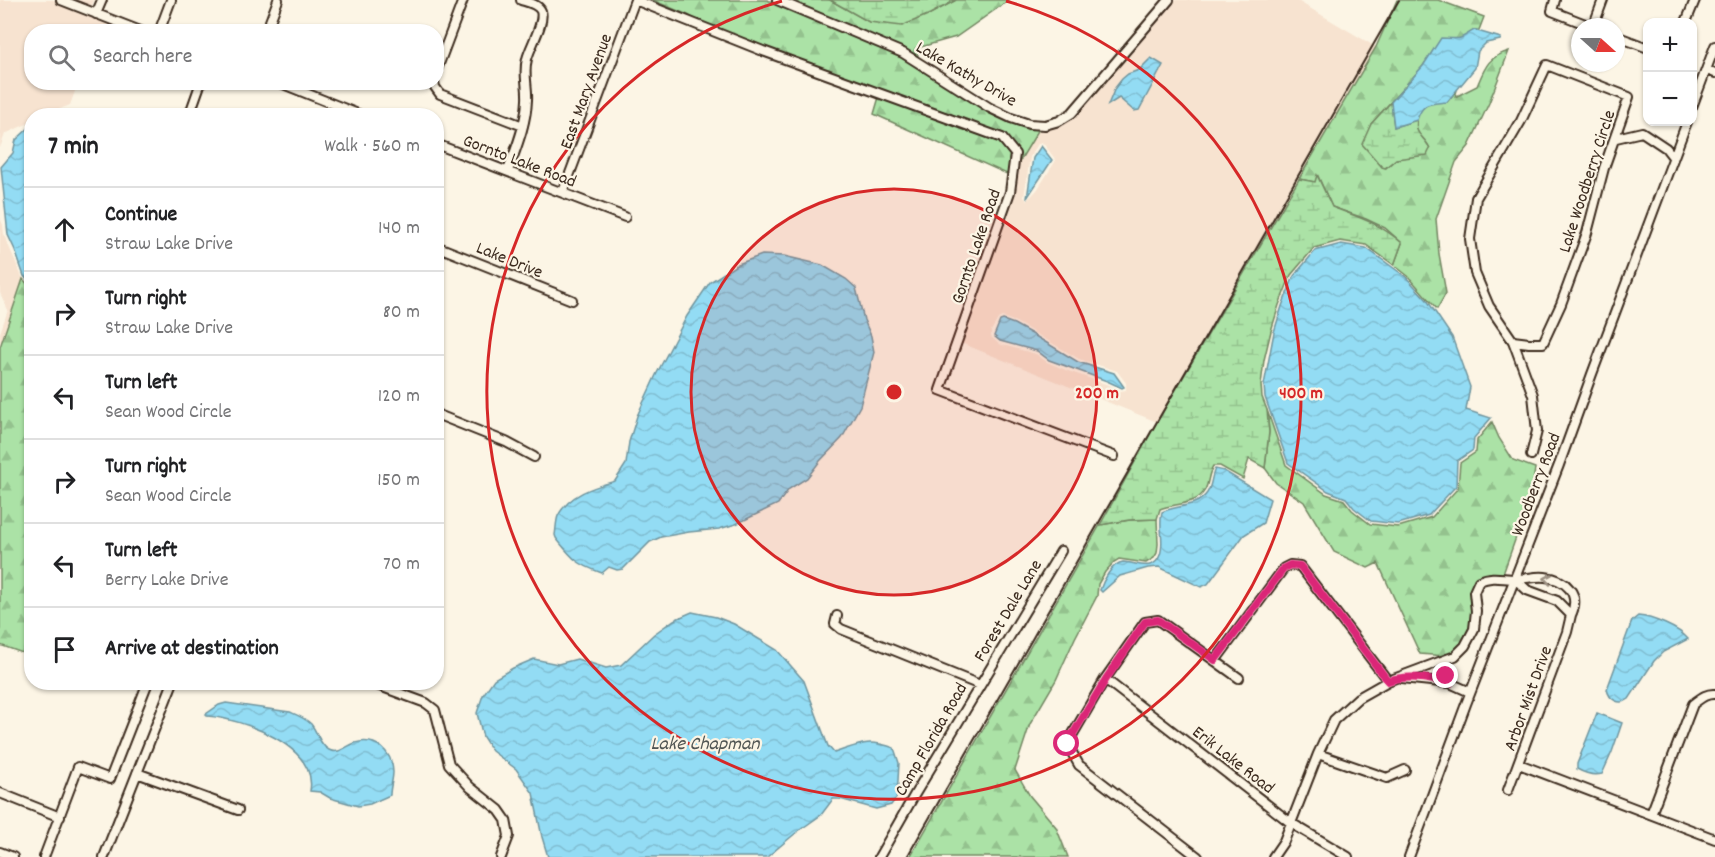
<!DOCTYPE html>
<meta charset="utf-8">
<style>
:root{--surface:#fff;--page:#f6f6f6;--text:#202124;--muted:#757577;--line:#e0e0e0}
body{margin:0;font-family:Dekko,sans-serif;background:var(--page);color:var(--text)}
.controls{position:absolute;right:18px;top:18px;display:grid;overflow:hidden;border-radius:12px;box-shadow:0 2px 4px #0004}
.controls button{width:54px;height:54px;display:grid;place-items:center;padding:0;border:0;border-bottom:2px solid var(--line);background:var(--surface);color:var(--text);font:30px sans-serif}
.compass{position:absolute;left:1571px;top:18px;width:54px;height:54px;border-radius:50%;background:var(--surface);box-shadow:0 2px 4px #0004;rotate:111deg}
.stop{position:absolute;width:18px;height:18px;margin:-14px;border:4px solid #db2777;border-radius:50%;background:#fff}
.stop.end{background:#db2777;border-color:#fff;box-shadow:0 2px 6px #0008}
.list{margin:0;padding:0;list-style:none}
h2{display:flex;justify-content:space-between;align-items:center;height:78px;margin:0;padding:0 24px;font-size:26px}
h2 small{font-size:20px;font-weight:400;color:var(--muted)}
.list li{display:grid;grid-template-columns:39px 1fr auto;gap:18px;align-items:center;box-sizing:border-box;height:84px;padding:0 24px;border-top:2px solid var(--line)}
.list b{display:block;font-size:22px;white-space:nowrap}
.list p{margin:0;font-size:20px;white-space:nowrap;color:var(--muted)}
.list em{font-size:20px;font-style:normal;color:var(--muted)}
.icon{flex:none;width:33px;height:33px;fill:none;stroke:currentColor;stroke-width:2;stroke-linecap:round;stroke-linejoin:round}
.map{position:relative;flex:none;width:1715px;height:857px;overflow:hidden}
.search{position:absolute;background:var(--surface);box-shadow:0 2px 4px #0004;left:24px;top:24px;width:420px;height:66px;display:flex;align-items:center;gap:15px;box-sizing:border-box;padding:0 21px;border-radius:24px;color:var(--muted);font-size:22px}
.panel{position:absolute;background:var(--surface);box-shadow:0 2px 4px #0004;left:24px;top:108px;width:420px;height:582px;border-radius:24px}
.map>svg:first-child{display:block}
.built{fill:#f7e3d0;fill-rule:evenodd}
.forest{fill:url(#forest-firs);stroke:#738662;stroke-width:1.5}
.wetland{fill:url(#wetland-marsh);stroke:#738662;stroke-width:1.5}
.water{fill:url(#water-waves);stroke:#70959e;stroke-width:1.5}
.lines{fill:none;stroke-linecap:round;stroke-linejoin:round}
.minor-casing{stroke:#3b2a1e;stroke-width:12}
.minor{stroke:#fcf5e5;stroke-width:8}
.rail{stroke:#3b2a1e;stroke-width:2}
.oneway{stroke:#9c9082}
.route{stroke:#db2777;stroke-width:8}
.ring{fill:none;stroke:#d62828;stroke-width:3}
.labels{text-anchor:middle;stroke-width:4.5;stroke-linejoin:round;paint-order:stroke}
.street-label{font-size:18px;fill:#3b2a1e;stroke:#fcf5e5}
.water-label{font-size:20px;font-style:italic;fill:#515654;stroke:#fcf5e5}
.centre{fill:#d62828;stroke:#fcf5e5;stroke-width:3}
.ring-label{font-size:18px;text-anchor:middle;font-weight:bold;fill:#d62828;stroke:#fcf5e5;stroke-width:4.5;stroke-linejoin:round;paint-order:stroke}
</style>
<div class="map">
<svg width="1715" height="857" viewBox="0 0 1715 857">
<defs>
<pattern id="forest-firs" width="22" height="20" patternUnits="userSpaceOnUse" patternTransform="scale(1.5)"><rect width="22" height="20" fill="#abe2a6"/><path d="M5 1l3.5 6h-7zM16 11l3.5 6h-7z" fill="#94c28e"/></pattern>
<pattern id="wetland-marsh" width="20" height="14" patternUnits="userSpaceOnUse" patternTransform="scale(1.5)"><rect width="20" height="14" fill="#abe2a6"/><path d="M1 5h8M5 5V1M11 12h8M15 12V8" fill="none" stroke="#94c28e"/></pattern>
<pattern id="water-waves" width="16" height="10" patternUnits="userSpaceOnUse" patternTransform="scale(1.5)"><rect width="16" height="10" fill="#93dcf4"/><path d="M0 5q4-4 8 0t8 0" fill="none" stroke="#80bdd1"/></pattern>
</defs>
<rect width="100%" height="100%" fill="#fcf5e5"/>
<filter id="ink" filterUnits="userSpaceOnUse"><feTurbulence type="fractalNoise" baseFrequency=".0167" numOctaves="2"/><feDisplacementMap in="SourceGraphic" scale="12" xChannelSelector="R" yChannelSelector="G"/><feConvolveMatrix kernelMatrix="1 2 1 2 8 2 1 2 1" color-interpolation-filters="sRGB"/></filter>
<g filter="url(#ink)">
<path class="built" d="M0,0H94L88,16L128,31L32,32V82L78,83L70,105L45,115L32,116L31,122L5,134L0,148Z
M1174,0H1296L1376,47L1157,422L961,343L1014,193L1018,164L1038,129L1061,124L1075,115ZM1041,143H1043L1055,159V162L1037,190L1027,200L1024,197L1030,157L1038,144ZM1002,317L1016,322L1079,359L1117,371L1126,383V390L1120,391L1106,384L1068,371L1047,362L1036,354L999,344L991,337V331L998,319Z
M0,218L3,225L4,235L23,279L0,346V333L8,310L0,293Z"/>
<path class="forest" d="M652,0H767L901,56L1023,126L1039,129L1018,164V152L1005,136L764,48L696,20L688,15Z
M786,0H830L869,22L930,14L956,0H1009L956,37L917,48L918,57L890,43Z
M1397,0H1438L1484,17L1479,30C1470,30 1468,36 1461,39C1455,41 1447,38 1441,39L1423,66L1371,124L1386,168L1396,159L1430,149C1428,142 1422,139 1418,133C1412,123 1420,104 1433,102C1437,101 1442,103 1447,102L1457,90L1455,97L1477,86C1485,67 1488,57 1509,51L1489,103L1469,146L1456,162L1436,219L1439,254L1446,293L1437,309L1408,276L1394,265L1402,243L1385,228L1366,219L1332,207L1318,176L1315,182L1299,179L1376,47Z
M879,97L1000,141L1011,155L1009,175L874,114Z
M23,279L32,289L31,656L0,645V347Z
M1267,410L1286,465L1326,494L1344,500L1352,510L1370,524L1398,527L1432,517L1458,488L1460,463L1476,452L1477,440L1492,422L1499,438L1513,460L1535,468L1532,492L1503,574L1489,573L1476,579C1474,583 1471,588 1470,593C1470,599 1472,606 1472,612C1471,627 1464,653 1446,654L1445,656L1420,654L1378,563L1368,568L1334,552L1304,502L1276,483L1265,468L1269,432Z
M1157,519L1158,544L1157,553L1154,558L1146,563L1119,559L1114,562L1105,572L1098,584L1097,596L1075,638L1056,680L1030,724L1015,770L1030,796L1056,827L1068,857H910L1100,525L1130,520Z"/>
<path class="wetland" d="M830,0H956L930,14L902,26L869,22Z
M1391,102L1394,127L1417,120C1414,136 1425,136 1430,149L1427,155L1396,159L1385,168L1382,167L1362,144L1371,124Z
M1317,175L1332,207C1361,218 1379,223 1402,243L1394,265L1366,245L1340,241L1314,248L1291,275L1279,305L1271,331L1264,360L1261,385L1262,397L1267,410L1269,432L1265,468L1249,459L1243,479L1220,466H1213C1208,474 1209,482 1205,490C1196,506 1174,503 1160,509L1157,519L1129,520L1100,525L1157,422L1299,179L1315,182Z"/>
<path class="water" d="M1474,30L1501,38L1500,40L1486,43L1478,51L1475,68L1447,102C1431,104 1423,101 1417,120L1394,127L1391,102L1423,66L1441,38C1462,38 1455,42 1474,30Z
M1151,58L1163,65L1139,110L1134,111L1119,98L1108,105L1115,88L1122,79L1128,74L1139,70Z
M31,126V284L24,276L15,250L8,235L1,167L13,153L16,140Z
M1041,146L1052,160L1027,198L1033,158Z
M1341,244L1366,248L1406,277L1427,300L1452,337L1470,387L1466,410L1491,418L1474,438L1473,450L1457,461L1456,486L1429,515L1398,524L1371,521L1354,508L1346,498L1328,491L1288,463L1265,397L1264,385L1274,332L1282,306L1294,276L1315,251Z
M762,255L784,256L822,265L846,279L856,288L864,320L871,336L874,352L860,406L842,438L820,461L807,478L789,489L778,504L736,524L719,529L689,532L661,537L650,542L623,569L617,570L609,567L602,573C576,564 573,559 556,538L555,535C556,530 556,521 558,516C569,494 594,487 615,481L626,464L629,442L637,416L656,375L687,316L710,282L738,264Z
M1003,320L1014,324L1032,334L1078,362L1114,373L1124,387L1122,388L1107,381L1049,360L1037,351L1000,341L994,336L1000,321Z
M1215,469L1224,471L1270,499L1263,523L1244,535L1208,584L1201,587L1159,567L1148,568L1120,576L1102,592L1100,590C1103,581 1112,563 1123,562C1136,562 1154,573 1160,555C1165,541 1158,526 1162,512C1176,505 1197,508 1207,493C1212,486 1211,476 1215,469Z
M692,612L716,617L734,624L777,650L804,681L828,746L834,753C859,745 866,738 894,748L899,763L897,797L891,805L876,809L840,799H833L821,815L797,832L767,857H548L542,837L533,793L516,769L492,751L483,737L477,713L483,695L494,679L513,668L534,659L558,664L577,659L606,668L621,665L654,634L674,620Z
M1638,616C1652,617 1679,628 1688,639L1663,652L1654,661L1629,699C1620,706 1609,700 1607,689L1632,621Z
M226,703L290,712C297,715 305,718 311,724C317,731 320,746 329,750C339,755 346,746 355,743C376,737 392,751 393,772C393,780 390,787 390,795L370,804L358,806L330,798L320,792L310,791C318,746 243,719 207,716L206,714L219,705Z
M1597,713L1622,723L1612,752L1603,772L1602,774C1593,776 1584,773 1577,769V764Z"/>
<g class="lines">
<defs>
<path id="minor" d="M61,0L143,32
M635,0L763,51L1002,138L1015,154L1010,192L940,390L1114,456
M777,0L903,53L990,108L1011,118L1029,124L1045,125L1059,121L1072,113L1169,0
M1555,0L1552,11L1593,27
M96,14L102,0
M1686,22L1695,0
M1593,27L1603,0
M159,32L171,0
M266,32L278,0
M1616,36L1648,48
M1707,70L1715,73
M436,72L463,0
M278,82L363,116
M434,82L435,87L440,94L523,126
M1692,107L1715,46
M189,116L201,82
M1616,138L1642,132L1666,148L1673,157
M436,144L625,217
M508,171C516,148 526,125 527,100C528,86 523,73 527,59C530,46 545,23 541,11C538,4 527,2 521,0
M563,192L635,0
M436,246L572,300
M1513,341L1529,343H1543L1561,304L1587,233L1604,168L1629,97L1547,65L1521,121L1476,198L1470,239L1475,273L1489,306L1513,341L1533,395L1537,431L1531,455
M436,414L506,442L534,457
M837,616L835,624L841,629L980,685
M1449,659C1446,668 1445,674 1450,683
M1215,661L1284,568L1290,565L1300,566L1388,681
M1402,678L1450,683L1470,692
M1105,679L1291,823L1348,857
M369,682L426,703L435,710L449,764L470,787L499,810L506,820L509,836L501,857
M1318,754L1387,778L1405,770
M1519,764L1715,839
M137,773L238,810
M1508,790L1567,632L1571,615
M0,793L60,817
M1651,814L1693,704C1700,699 1706,693 1715,694
M0,852L13,857
M44,857L78,767L110,779L148,682
M104,857L173,682
M879,857L915,794L1061,551
M1198,857L1079,765L1067,744L1105,679L1145,622L1158,620L1239,678
M1273,857L1284,841L1318,754L1334,720L1358,698L1388,681L1455,656L1465,646L1474,629L1476,611L1474,592L1479,581C1494,575 1501,579 1516,579C1526,579 1535,576 1545,577C1566,579 1581,594 1571,615L1557,601L1527,590L1515,579
M1409,857L1466,704L1559,465L1592,374L1687,122"/>
</defs>
<use href="#minor" class="minor-casing"/>
<use href="#minor" class="minor"/>
<path class="rail" d="M907,857L1399,0"/>
</g>
<defs><path id="oneway-chevron" d="M-2-3.5L2.5 0L-2 3.5" fill="none" stroke-width="1.6" stroke-linecap="round" stroke-linejoin="round" transform="scale(1.5)"/></defs>
<use class="oneway" href="#oneway-chevron" transform="translate(1548 579) rotate(-170)"/>
</g>
<g class="lines" filter="url(#ink)">
<path class="route" d="M1067,744L1106,679L1145,622L1158,620L1215,660L1284,568L1290,565L1300,566L1388,681C1408,674 1430,679 1450,683L1446,676"/>
</g>
<circle cx="894" cy="392" r="203" fill="#d62828" fill-opacity=".12"/>
<g class="ring">
<circle cx="894" cy="392" r="203"/>
<path d="M1006 1A407 407 0 1 1 782 1"/>
</g>
<g class="labels">
<g class="street-label">
<text transform="translate(967 73) rotate(30)" y="6">Lake Kathy Drive</text>
<text transform="translate(585 91) rotate(-70)" y="6">East Mary Avenue</text>
<text transform="translate(520 160) rotate(21)" y="6">Gornto Lake Road</text>
<text transform="translate(1586 181) rotate(-72)" y="6">Lake Woodberry Circle</text>
<text transform="translate(975 246) rotate(-71)" y="6">Gornto Lake Road</text>
<text transform="translate(510 259) rotate(22)" y="6">Lake Drive</text>
<text transform="translate(1535 484) rotate(-69)" y="6">Woodberry Road</text>
<text transform="translate(1007 610) rotate(-59)" y="6">Forest Dale Lane</text>
<text transform="translate(1527 698) rotate(-70)" y="6">Arbor Mist Drive</text>
<text transform="translate(930 739) rotate(-60)" y="6">Camp Florida Road</text>
<text transform="translate(1234 759) rotate(38)" y="6">Erik Lake Road</text>
</g>
<g class="water-label">
<text x="705" y="749">Lake Chapman</text>
</g>
</g>
<circle cx="894" cy="392" r="9" class="centre"/>
<g class="ring-label">
<text x="1097" y="398">200 m</text>
<text x="1301" y="398">400 m</text>
</g>
</svg>
<div class="controls">
<button>+</button>
<button>−</button>
</div>
<svg class="compass" viewBox="-18 -18 36 36"><path d="M0-13l5 13h-10z" fill="#e53935"/><path d="M0 13l5-13h-10z" fill="#757577"/></svg>
<div class="stop" style="left:1067px;top:744px"></div>
<div class="stop end" style="left:1446px;top:676px"></div>
<div class="search"><svg class="icon" aria-label="search" viewBox="0 0 24 24"><circle cx="10" cy="10" r="6"/><path d="M15 15l6 6"/></svg>Search here</div>
<section class="panel">
<h2>7 min<small>Walk · 560 m</small></h2>
<ul class="list">
<li><svg class="icon" aria-label="ahead" viewBox="0 0 24 24"><path d="M12 20V5M6 11l6-6 6 6"/></svg><div><b>Continue</b><p>Straw Lake Drive</p></div><em>140 m</em></li>
<li><svg class="icon" aria-label="right" viewBox="0 0 24 24"><path d="M7 20v-9h11M14 6l5 5-5 5"/></svg><div><b>Turn right</b><p>Straw Lake Drive</p></div><em>80 m</em></li>
<li><svg class="icon" aria-label="left" viewBox="0 0 24 24"><path d="M17 20v-9H6M10 6l-5 5 5 5"/></svg><div><b>Turn left</b><p>Sean Wood Circle</p></div><em>120 m</em></li>
<li><svg class="icon" aria-label="right" viewBox="0 0 24 24"><path d="M7 20v-9h11M14 6l5 5-5 5"/></svg><div><b>Turn right</b><p>Sean Wood Circle</p></div><em>150 m</em></li>
<li><svg class="icon" aria-label="left" viewBox="0 0 24 24"><path d="M17 20v-9H6M10 6l-5 5 5 5"/></svg><div><b>Turn left</b><p>Berry Lake Drive</p></div><em>70 m</em></li>
<li><svg class="icon" aria-label="arrive" viewBox="0 0 24 24"><path d="M6 21V4h12l-3 4 3 4H6"/></svg><div><b>Arrive at destination</b></div></li>
</ul>
</section>
</div>
